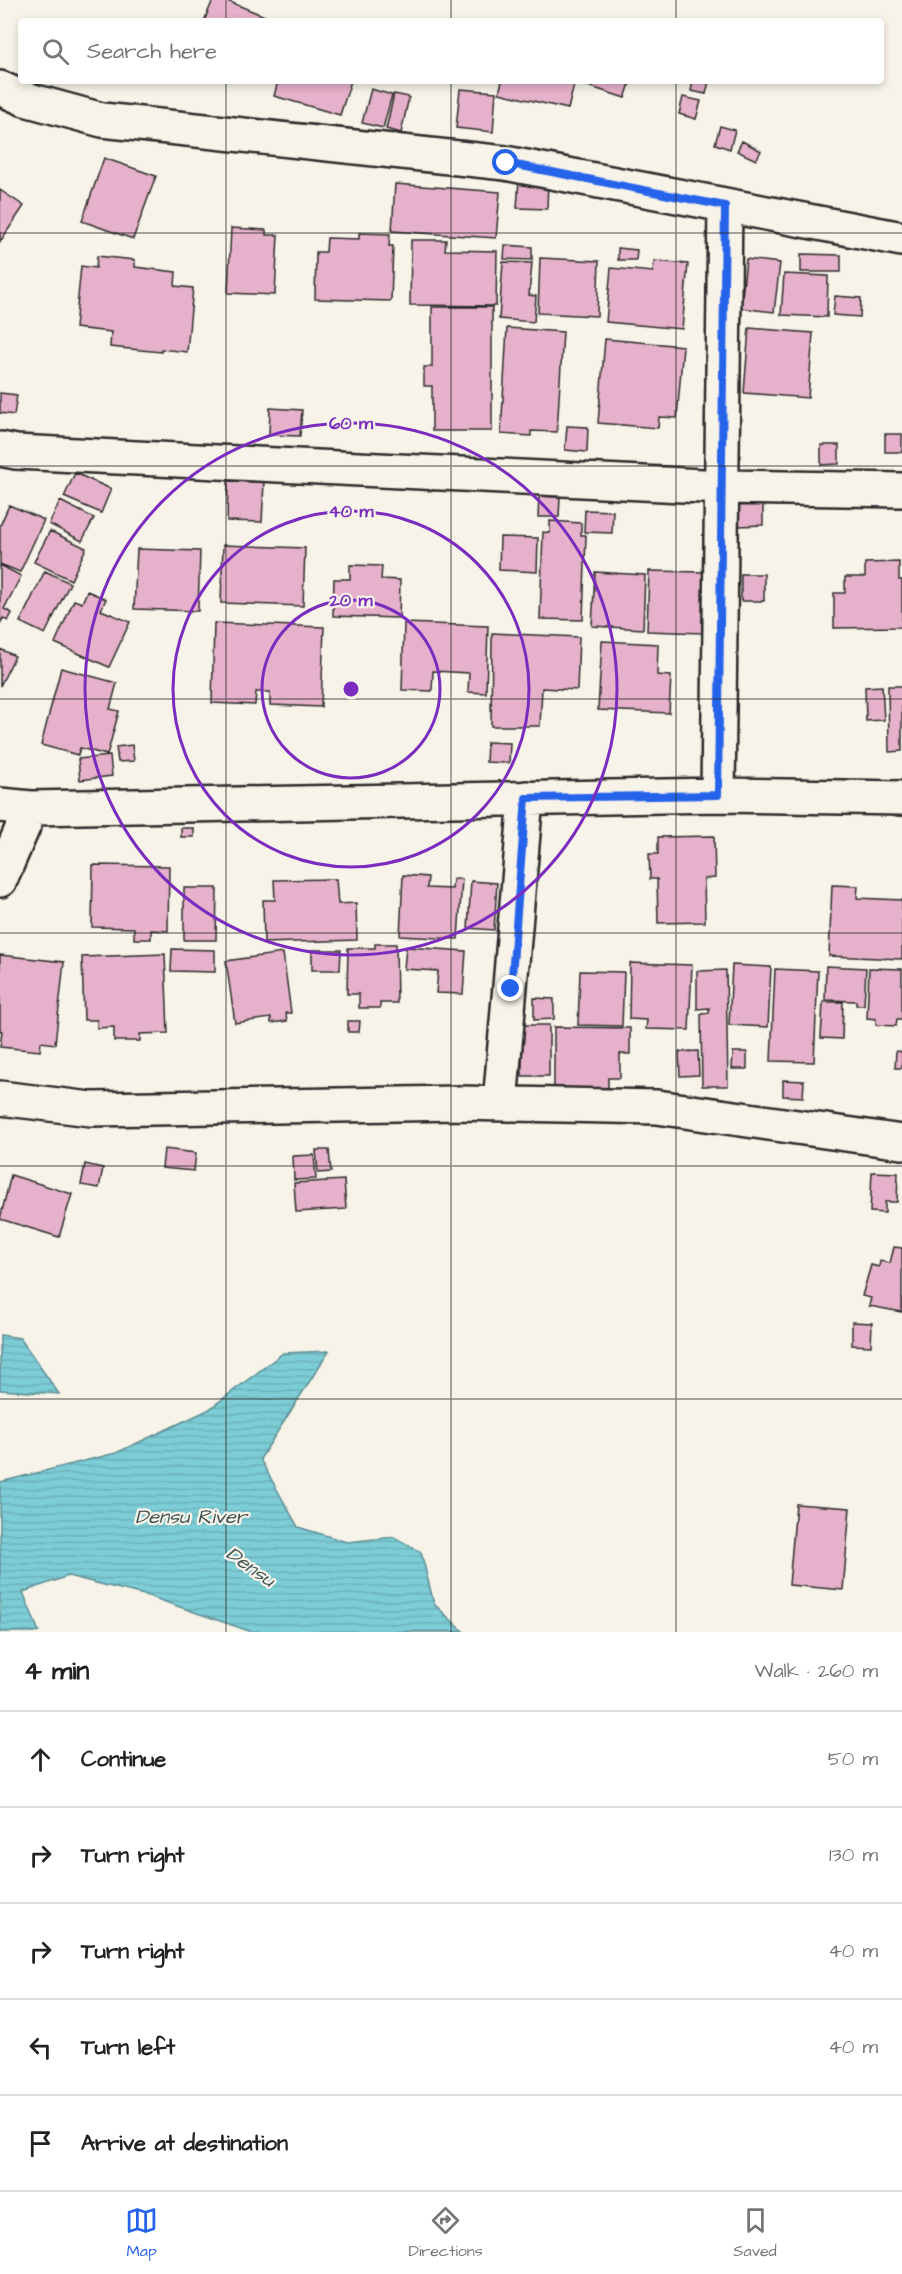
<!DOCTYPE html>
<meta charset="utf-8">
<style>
:root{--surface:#fff;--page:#f2f2f2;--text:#222;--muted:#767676;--line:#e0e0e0;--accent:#2563eb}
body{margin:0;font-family:"Architects Daughter",sans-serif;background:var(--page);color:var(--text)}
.stop{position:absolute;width:18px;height:18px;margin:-14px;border:4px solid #2563eb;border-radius:50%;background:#fff}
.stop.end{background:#2563eb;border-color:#fff;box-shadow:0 2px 6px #0008}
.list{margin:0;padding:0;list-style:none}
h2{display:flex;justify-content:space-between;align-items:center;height:78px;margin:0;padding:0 24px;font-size:26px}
h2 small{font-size:20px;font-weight:400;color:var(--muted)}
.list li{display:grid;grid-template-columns:39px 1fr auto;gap:18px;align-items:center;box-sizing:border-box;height:96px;padding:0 24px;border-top:2px solid var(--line)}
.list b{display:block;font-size:22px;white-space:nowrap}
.list em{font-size:20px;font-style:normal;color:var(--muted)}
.icon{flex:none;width:33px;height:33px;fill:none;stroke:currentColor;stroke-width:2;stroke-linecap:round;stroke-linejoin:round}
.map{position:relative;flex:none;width:902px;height:1632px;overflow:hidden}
.search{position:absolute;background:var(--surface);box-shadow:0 3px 9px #0003;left:18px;right:18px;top:18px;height:66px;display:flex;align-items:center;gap:15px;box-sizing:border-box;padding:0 21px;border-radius:6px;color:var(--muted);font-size:22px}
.sheet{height:558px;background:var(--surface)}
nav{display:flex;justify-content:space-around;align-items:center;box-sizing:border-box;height:84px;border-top:2px solid var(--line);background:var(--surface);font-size:16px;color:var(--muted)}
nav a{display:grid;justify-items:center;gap:3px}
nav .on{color:var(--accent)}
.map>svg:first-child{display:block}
.water{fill:url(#water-rules);stroke:#5c8c92;stroke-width:1.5}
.building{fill:#e6b1ca;stroke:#2b2b2b;stroke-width:1.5}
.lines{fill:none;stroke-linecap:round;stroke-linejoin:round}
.minor-casing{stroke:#2b2b2b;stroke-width:38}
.minor{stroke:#f7f3e8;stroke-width:33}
.route{stroke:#2563eb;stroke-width:8}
.grid{fill:none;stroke:#2b2b2b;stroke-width:1.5;stroke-opacity:0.55}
.ring{fill:none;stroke:#7b2cbf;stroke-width:3}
.labels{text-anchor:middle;stroke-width:4.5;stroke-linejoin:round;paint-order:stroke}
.water-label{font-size:20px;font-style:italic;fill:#405456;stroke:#f7f3e8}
.centre{fill:#7b2cbf;stroke:#f7f3e8;stroke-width:3}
.ring-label{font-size:18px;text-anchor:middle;font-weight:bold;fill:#7b2cbf;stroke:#f7f3e8;stroke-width:4.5;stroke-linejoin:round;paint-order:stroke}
</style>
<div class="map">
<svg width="902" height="1632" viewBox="0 0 902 1632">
<defs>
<pattern id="water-rules" width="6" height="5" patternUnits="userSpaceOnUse" patternTransform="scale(1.5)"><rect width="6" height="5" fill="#7dcdd6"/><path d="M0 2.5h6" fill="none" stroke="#6cb0b8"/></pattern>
</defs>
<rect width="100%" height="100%" fill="#f7f3e8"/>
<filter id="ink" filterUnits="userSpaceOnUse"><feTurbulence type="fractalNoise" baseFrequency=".0167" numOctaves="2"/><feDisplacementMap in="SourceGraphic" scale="12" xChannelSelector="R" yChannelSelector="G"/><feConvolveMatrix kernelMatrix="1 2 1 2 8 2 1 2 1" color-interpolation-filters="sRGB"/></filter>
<g filter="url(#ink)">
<path class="water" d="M0,1335L20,1338L59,1394L0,1390Z
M329,1351L260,1459L298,1527L347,1542L394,1537L421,1552L434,1604L464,1632H252L148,1596L68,1576L23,1592L39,1632H0V1482L116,1453L208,1410L283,1353Z"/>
<path class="building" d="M213,0H225L277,21H204Z
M278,81H351L340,115L274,96Z
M502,81H575L568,109L499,93Z
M586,81H631L625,98L585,85Z
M693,81H709L706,94L691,91Z
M371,89L392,95L383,128L362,123Z
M460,89L496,92L493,132L456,128Z
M394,94L409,97L401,133L386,129Z
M683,97L701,101L696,119L679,114Z
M720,126L735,130L730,149L715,144Z
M742,141L761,151L756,160L737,151Z
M104,158L156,176L133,239L82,221Z
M519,179L548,181L547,209L517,208Z
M395,184L500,192L496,238L392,231Z
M0,190L24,206L0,242Z
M231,228L266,230V235H278L275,295L228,293Z
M359,233L390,234L389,246H393L391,301L315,299L316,252H326L327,238L359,239Z
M411,240H446L445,250L497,251L496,306L410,305Z
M505,245L532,247V260L504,259Z
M618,248L637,250L636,260H618Z
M801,254L841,255V272H801Z
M97,256L135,260V267L176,272L175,286L193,288L187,352L161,349V352L110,347L111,332L75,328L81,266L96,268Z
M540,258L599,261L597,316L538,313Z
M746,259L780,263L774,312L741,308Z
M654,261L688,264L682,329L606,322L611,268L653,272Z
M503,262L532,263L529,295L536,296L534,322L499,319Z
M784,274L828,276L827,317L781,315Z
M835,296L861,298L860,317L833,315Z
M432,307H492V431H432V386H424V367H432Z
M507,328L563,332L557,432L531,431V436L501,434Z
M749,328L813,333L808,398L744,393Z
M605,339L683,346L677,418L659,417L658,428L598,423Z
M0,393L17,395L14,415L0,413Z
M270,408L302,410L300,436L269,435Z
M567,426L588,427L587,452L565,450Z
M885,434H902V452H885Z
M821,445H839V464L821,465Z
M75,473L111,489L101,513L64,497Z
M228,481L264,482L262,522L227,521Z
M539,496L560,497L559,517H538Z
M60,501L94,518L82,541L49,524Z
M763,502V525L739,526V503Z
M9,505L44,520L20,572L0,564V526Z
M585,510L613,511L612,533L584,532Z
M550,521L581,523V535H586L583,620L540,619L543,532L550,533Z
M50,531L86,548L71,580L34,562Z
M500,537L538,538L537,572L499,570Z
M223,545L305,548L303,606L221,603Z
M137,549L200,551L198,611L134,609Z
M899,562V580H902V627L834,628V593H845V577H865V563Z
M0,565L21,576L4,609L12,613L8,621L3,618L0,624Z
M350,565L382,566L381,579L400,580L399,618L333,616L334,579H350Z
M45,571L70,583L45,634L20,622Z
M649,571L705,572L703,633L647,631Z
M595,572L645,575L643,629L592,626Z
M741,574H764V601H741Z
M87,591L106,599L101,610L130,622L109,667L55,643L74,600L82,603Z
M214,623L324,627L321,707L270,705V692H256L255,705L212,703Z
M404,623L488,626L486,693L468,692L469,673L433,671L432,691L402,690Z
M492,633L579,637L577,690L542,688L540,726H491Z
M602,641L658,644L657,675L671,676L669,713L598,710Z
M0,649L15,656L0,686Z
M61,668L117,683L110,709L119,711L107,755L80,748L78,755L41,745Z
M882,686L884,720L866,721L865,687Z
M888,686H902V751L889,752Z
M487,742L510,743L509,763L486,762Z
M132,745L134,761L118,762L116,747Z
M110,756L112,776L80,780L78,759Z
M181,828H194V837H181Z
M714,836L715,878L704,879L705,922L658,923L657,879H650L649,854H658V837Z
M93,865L169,866L168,931L151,930V939H134V928L92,927Z
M403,875L428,877L427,888L452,889L453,879H462L458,939L400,936Z
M336,879L338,904L356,903L357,940L264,943L263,900H275L274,880Z
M471,881L497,883L494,930L468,928Z
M832,885L858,886L857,898L902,900V959L829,956Z
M184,888H217L216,940H184Z
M375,944H396L397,1003H380V1008H359V994H347L348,948H375Z
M406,947L466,951L463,994L436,993L438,971L404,969Z
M172,949L215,950V972L171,971Z
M312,950H341L340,970H312Z
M283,953L291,1013H286L287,1021L271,1023V1018L235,1023L226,961Z
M165,954L168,1033L140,1034V1041H114V1027L97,1028V1020H84L82,957Z
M0,955L64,962L55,1044L41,1042L40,1051L0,1047L2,1031H0Z
M630,963L692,965L689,1030L646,1029L647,1020L629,1019Z
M732,965L771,967L768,1027L729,1025Z
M826,966L866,968L864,1005H856V1001L825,1000Z
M869,968L902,969V1019H897L896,1026L876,1025V1019L867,1018Z
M775,969L818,971L814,1062L771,1061Z
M726,970L728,1086H702L701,1014L709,1013V1008L697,1009V971Z
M580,971L624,972L622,1026L578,1025Z
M534,998L554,999V1019L534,1020Z
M823,1002H843L842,1039L821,1038Z
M348,1021H360L359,1032H348Z
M522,1025H549V1076H522Z
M554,1027L630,1028V1054H620V1078H608V1090H554Z
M698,1051L699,1075L680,1076L679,1052Z
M896,1051L902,1052V1068H895Z
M733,1052H747V1069H732Z
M783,1080L804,1081L803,1097L783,1096Z
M164,1149L196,1153L194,1171L162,1168Z
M316,1150H329L331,1172L318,1173Z
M314,1155L316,1179L294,1180L293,1156Z
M85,1164L103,1168L99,1188L81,1185Z
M872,1172L898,1173L897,1202H885V1213L870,1212Z
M11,1175L72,1194L59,1237L0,1219Z
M344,1180L346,1209L296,1212L294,1183Z
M894,1247L902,1248V1312L869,1306L871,1298L862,1296L871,1265L879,1267L880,1261L890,1263Z
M852,1322L872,1323L871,1346L852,1345Z
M796,1504L850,1508L843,1590L789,1585Z"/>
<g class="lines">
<defs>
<path id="minor" d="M0,88L25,99L102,120L505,163L902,239
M0,449L16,452L723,487L902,490
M718,795L725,205
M0,805L31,808L718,795L902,798
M0,880L31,808
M0,1098L91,1109L459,1103L657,1107L902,1142
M500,1104L526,798"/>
</defs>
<use href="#minor" class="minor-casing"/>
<use href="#minor" class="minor"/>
</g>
</g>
<g class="lines" filter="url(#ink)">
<path class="route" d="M506,163L725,206L718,795L526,798L511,989"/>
</g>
<path class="grid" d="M226,0V21M451,0V21M676,0V21M226,81V1632M451,81V1632M676,81V1632M0,233H902M0,466H902M0,699H902M0,933H902M0,1166H902M0,1399H902"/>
<g class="ring">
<circle cx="351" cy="689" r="89"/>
<circle cx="351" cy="689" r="178"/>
<circle cx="351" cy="689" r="266"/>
</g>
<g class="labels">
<g class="water-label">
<text x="191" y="1523">Densu River</text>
<text transform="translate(251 1566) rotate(35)" y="7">Densu</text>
</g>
</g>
<circle cx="351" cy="689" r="9" class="centre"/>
<g class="ring-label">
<text x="351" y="429">60 m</text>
<text x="351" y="517">40 m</text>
<text x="351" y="606">20 m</text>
</g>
</svg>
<div class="stop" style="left:506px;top:163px"></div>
<div class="stop end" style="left:511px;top:989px"></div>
<div class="search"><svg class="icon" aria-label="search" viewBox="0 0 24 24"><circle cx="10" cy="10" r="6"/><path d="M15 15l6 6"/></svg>Search here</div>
</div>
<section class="sheet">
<h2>4 min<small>Walk · 260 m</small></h2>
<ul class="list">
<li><svg class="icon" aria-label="ahead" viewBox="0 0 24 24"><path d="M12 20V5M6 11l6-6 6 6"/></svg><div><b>Continue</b></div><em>50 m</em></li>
<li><svg class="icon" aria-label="right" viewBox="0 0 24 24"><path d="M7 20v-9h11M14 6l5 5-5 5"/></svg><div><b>Turn right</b></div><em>130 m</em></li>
<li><svg class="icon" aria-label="right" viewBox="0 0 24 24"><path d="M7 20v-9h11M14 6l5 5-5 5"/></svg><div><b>Turn right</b></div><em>40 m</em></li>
<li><svg class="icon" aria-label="left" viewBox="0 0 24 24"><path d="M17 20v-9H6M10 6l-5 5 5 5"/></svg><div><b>Turn left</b></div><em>40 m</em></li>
<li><svg class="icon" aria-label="arrive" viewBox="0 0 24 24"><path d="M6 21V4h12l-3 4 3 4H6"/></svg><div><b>Arrive at destination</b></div></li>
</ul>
</section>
<nav>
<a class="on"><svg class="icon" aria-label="map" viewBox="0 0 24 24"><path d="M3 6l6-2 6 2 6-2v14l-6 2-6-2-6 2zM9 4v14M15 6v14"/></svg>Map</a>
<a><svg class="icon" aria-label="directions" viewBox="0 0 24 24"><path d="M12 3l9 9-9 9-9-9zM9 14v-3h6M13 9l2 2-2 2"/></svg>Directions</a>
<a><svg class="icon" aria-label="saved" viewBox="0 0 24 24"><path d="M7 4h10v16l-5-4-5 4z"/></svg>Saved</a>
</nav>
